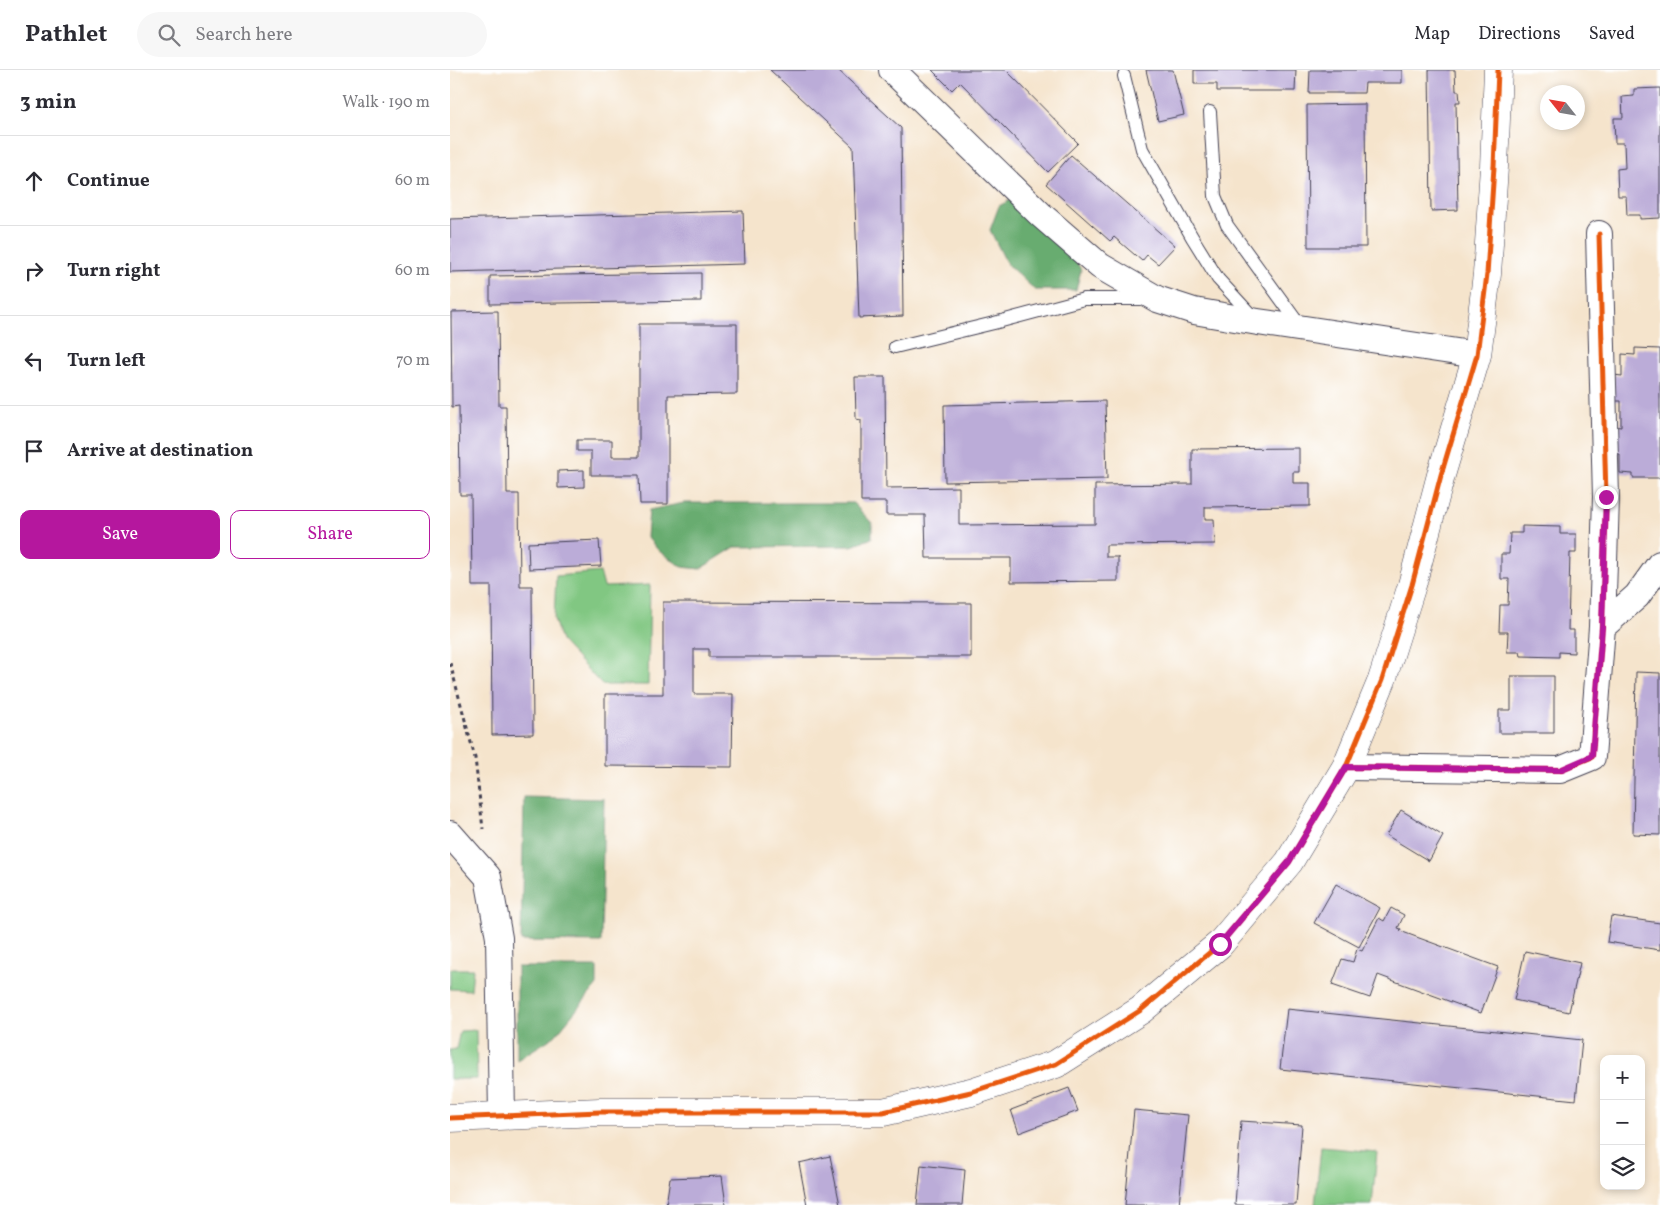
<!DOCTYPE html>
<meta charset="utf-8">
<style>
:root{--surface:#fff;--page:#f7f7f7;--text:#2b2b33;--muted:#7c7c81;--line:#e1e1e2;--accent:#b5179e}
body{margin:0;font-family:Vollkorn,serif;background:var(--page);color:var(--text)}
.controls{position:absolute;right:15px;bottom:15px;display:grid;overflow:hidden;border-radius:10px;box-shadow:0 2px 8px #0003}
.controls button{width:45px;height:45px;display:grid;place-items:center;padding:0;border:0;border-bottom:1px solid var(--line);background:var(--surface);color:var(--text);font:25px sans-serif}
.compass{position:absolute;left:1090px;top:15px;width:45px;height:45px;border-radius:50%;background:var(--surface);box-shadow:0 2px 8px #0003;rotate:301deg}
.stop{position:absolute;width:15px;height:15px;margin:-11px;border:4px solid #b5179e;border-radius:50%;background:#fff}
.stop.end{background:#b5179e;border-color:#fff;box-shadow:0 1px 5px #0008}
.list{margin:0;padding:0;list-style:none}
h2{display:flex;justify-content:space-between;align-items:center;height:65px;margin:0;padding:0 20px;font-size:21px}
h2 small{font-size:16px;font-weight:400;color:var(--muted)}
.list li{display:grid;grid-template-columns:32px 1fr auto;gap:15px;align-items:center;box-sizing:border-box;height:90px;padding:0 20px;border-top:1px solid var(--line)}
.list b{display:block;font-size:19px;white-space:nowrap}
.list em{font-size:16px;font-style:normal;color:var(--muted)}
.actions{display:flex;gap:10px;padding:15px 20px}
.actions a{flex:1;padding:11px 0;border:1px solid var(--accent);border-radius:10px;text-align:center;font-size:18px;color:var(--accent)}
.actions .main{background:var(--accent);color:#fff}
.icon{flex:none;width:28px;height:28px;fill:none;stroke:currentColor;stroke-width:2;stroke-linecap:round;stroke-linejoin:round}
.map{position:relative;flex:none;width:1210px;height:1135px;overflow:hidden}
header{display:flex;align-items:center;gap:30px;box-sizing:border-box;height:70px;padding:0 25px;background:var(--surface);border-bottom:1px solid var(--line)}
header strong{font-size:24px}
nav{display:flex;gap:28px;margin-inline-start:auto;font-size:18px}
.search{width:350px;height:45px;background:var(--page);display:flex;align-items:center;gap:12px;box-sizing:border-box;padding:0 18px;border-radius:28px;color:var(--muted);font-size:19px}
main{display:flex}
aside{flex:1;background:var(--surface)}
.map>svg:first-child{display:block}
.green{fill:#81c782;stroke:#52745e}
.forest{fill:#68ac70;stroke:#456756}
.building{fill:#bbacd8}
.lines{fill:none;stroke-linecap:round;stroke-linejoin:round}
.service-casing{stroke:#423f51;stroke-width:14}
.minor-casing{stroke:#423f51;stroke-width:28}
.tertiary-casing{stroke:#423f51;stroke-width:29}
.path{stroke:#423f51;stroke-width:3;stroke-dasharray:4 4;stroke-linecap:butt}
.service{stroke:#fff;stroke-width:12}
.minor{stroke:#fff;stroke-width:26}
.tertiary{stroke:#fff;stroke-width:28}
.cycleway-casing{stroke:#fff;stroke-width:8}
.cycleway{stroke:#e8590c;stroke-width:5}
.route{stroke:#b5179e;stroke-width:6}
</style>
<header>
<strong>Pathlet</strong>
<div class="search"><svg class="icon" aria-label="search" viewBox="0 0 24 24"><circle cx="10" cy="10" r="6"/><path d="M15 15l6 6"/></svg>Search here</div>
<nav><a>Map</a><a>Directions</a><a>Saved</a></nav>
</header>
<main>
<aside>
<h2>3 min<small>Walk · 190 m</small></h2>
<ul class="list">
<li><svg class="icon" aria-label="ahead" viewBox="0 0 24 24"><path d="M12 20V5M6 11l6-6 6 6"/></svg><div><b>Continue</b></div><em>60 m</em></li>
<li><svg class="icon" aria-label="right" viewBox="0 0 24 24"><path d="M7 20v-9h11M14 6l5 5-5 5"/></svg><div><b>Turn right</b></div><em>60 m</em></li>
<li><svg class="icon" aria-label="left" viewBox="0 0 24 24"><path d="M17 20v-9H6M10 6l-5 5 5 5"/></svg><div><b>Turn left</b></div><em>70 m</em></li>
<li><svg class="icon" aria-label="arrive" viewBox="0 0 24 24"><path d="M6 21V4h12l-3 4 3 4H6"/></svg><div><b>Arrive at destination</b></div></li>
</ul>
<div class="actions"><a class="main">Save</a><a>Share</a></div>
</aside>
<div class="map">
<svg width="1210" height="1135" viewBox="0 0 1210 1135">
<rect width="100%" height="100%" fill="#fff"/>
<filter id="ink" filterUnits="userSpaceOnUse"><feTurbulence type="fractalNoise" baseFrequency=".02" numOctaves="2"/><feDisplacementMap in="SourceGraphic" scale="10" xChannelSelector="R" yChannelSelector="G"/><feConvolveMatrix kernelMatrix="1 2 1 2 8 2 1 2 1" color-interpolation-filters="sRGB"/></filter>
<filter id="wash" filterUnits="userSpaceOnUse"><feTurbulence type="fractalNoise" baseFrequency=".0096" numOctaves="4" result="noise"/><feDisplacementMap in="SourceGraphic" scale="20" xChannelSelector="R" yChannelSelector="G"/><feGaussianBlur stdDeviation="1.12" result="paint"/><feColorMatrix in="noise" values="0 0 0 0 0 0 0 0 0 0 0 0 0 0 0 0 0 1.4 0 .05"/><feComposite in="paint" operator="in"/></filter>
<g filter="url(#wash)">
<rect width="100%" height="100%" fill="#f5e4cc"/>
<path class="green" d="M150,502L154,517L200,515L198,615H152L111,571L104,549L106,506Z
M0,899H23L21,920L0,919Z
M26,960L27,1009H0V980L6,979L10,961Z
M871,1077L927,1082L922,1135H865Z"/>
<path class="forest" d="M562,129L621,182L631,200L626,220H585L557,194L540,160L549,136Z
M234,433H403L422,453V468L402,476L285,477L250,499L232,497L209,481L197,467L199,440Z
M74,727L154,729L151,872L71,871Z
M67,897H147V915L105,966L67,990Z"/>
<g id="blocks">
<path class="building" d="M320,0H388L451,58L453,246L409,248L403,77Z
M482,0H556L628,73L598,102L510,12L502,20Z
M696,0H723L734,45L708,51Z
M744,0H846L845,21H767V14H744Z
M860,0H952V13H915L914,23H859Z
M979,0H1005L1006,21H1009L1010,32H1006L1008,140L981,141Z
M1210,18V148L1190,149V145H1177L1176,126H1168L1167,99L1175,98L1174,73H1165L1164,48H1173L1172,27L1184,26V19Z
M915,34L916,177H858L857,35Z
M621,85L725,176L708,194L697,185L692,191L664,167L660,171L596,114Z
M293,141L295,194L0,202V149Z
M251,203V231L40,234V206Z
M48,241L49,336H56L57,424H69L70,516H82L83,664L42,665L41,516H22L21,425H10L9,336L2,337L1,242Z
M189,254H287V324L218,325V434H190L189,405H141V381H127V370H162V387H189Z
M1185,278L1210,279V408H1183V404L1170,403V384H1162L1163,356L1171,357V331H1163L1164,305L1172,306V284L1185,285Z
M405,307H435L436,418L509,417V455L645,454V415L742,414V379L849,378V402H843V413H860V436L755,437V449H764L765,474L656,475V487H668V511L561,512V488H476L475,445H436V432H411V350L406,349Z
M655,331L657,409L495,412L494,335Z
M134,400V417L108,418V401Z
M1072,456L1110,457V464H1126V483H1120L1118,560H1124V583L1109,582V587L1071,586L1070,582H1057L1058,562H1049L1050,535H1058L1059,509H1051V484H1059L1060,463H1072Z
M149,470L151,496L79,499L78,473Z
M213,532L521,533V587H259V579H244V624H283L282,697L155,696V624H213Z
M1186,602L1210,603V765L1183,764Z
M1061,606H1104V663H1049V640H1061Z
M951,740L993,766L979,791L936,765Z
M886,814L930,838L909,877L864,853Z
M941,838L954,845L948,858L951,859L950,861L1048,897L1031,943L928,905L920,928L882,915L892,889L903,892L907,879L912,881L929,848L934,851Z
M1161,846L1210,853V880L1157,872Z
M1075,881L1130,893L1119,942L1064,930Z
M837,939L1132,970L1126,1030L830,999Z
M619,1018L628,1041L569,1063L561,1040Z
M684,1040L738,1045L729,1135H675Z
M791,1051L852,1055L846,1135H785Z
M380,1086L390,1135H357L349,1093Z
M471,1095L515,1100L512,1135H467Z
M272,1106L276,1135H216L220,1108Z"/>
</g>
</g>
<g filter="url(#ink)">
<use href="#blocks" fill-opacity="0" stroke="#423f51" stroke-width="1"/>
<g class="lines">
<defs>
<path id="service" d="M674,6L692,79L742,167L768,209L805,249
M760,42L765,126L777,155L851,257
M445,277L544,253L634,229H697"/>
<path id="minor" d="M442,0L591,145L650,196L707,229L744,241L808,252L1027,285
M1152,557L1187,526L1210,494
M896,697L1110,700L1142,687L1152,557L1156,427L1149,164
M0,764L38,807L49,868L52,1045"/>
<path id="tertiary" d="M0,1048L150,1042H433L521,1022L606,994L691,940L770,874L839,792L896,697L932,610L962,515L991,405L1027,285L1037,204L1044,97L1048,0"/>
</defs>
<use href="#service" class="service-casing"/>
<use href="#minor" class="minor-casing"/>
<use href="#tertiary" class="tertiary-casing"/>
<path class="path" d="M0,593L25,688L33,759"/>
<use href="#service" class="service"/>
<use href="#minor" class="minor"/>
<use href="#tertiary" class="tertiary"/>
<defs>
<path id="cycleway" d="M896,697L1110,700L1142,687L1152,557L1156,427L1149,164
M0,1048L150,1042H433L521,1022L606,994L691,940L770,874L839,792L896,697L932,610L962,515L991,405L1027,285L1037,204L1044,97L1048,0"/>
</defs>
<use href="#cycleway" class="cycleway-casing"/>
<use href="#cycleway" class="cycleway"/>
</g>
</g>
<g class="lines" filter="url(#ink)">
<path class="route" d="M770,874L839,792L896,697L1110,700L1142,686L1152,557L1156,427"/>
</g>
</svg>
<div class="controls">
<button>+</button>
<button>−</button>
<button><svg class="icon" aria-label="layers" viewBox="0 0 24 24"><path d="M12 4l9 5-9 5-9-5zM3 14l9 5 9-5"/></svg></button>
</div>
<svg class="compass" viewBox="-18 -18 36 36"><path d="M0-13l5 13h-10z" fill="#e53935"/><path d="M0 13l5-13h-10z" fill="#7c7c81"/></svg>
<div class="stop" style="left:770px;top:874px"></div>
<div class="stop end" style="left:1156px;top:427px"></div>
</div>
</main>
